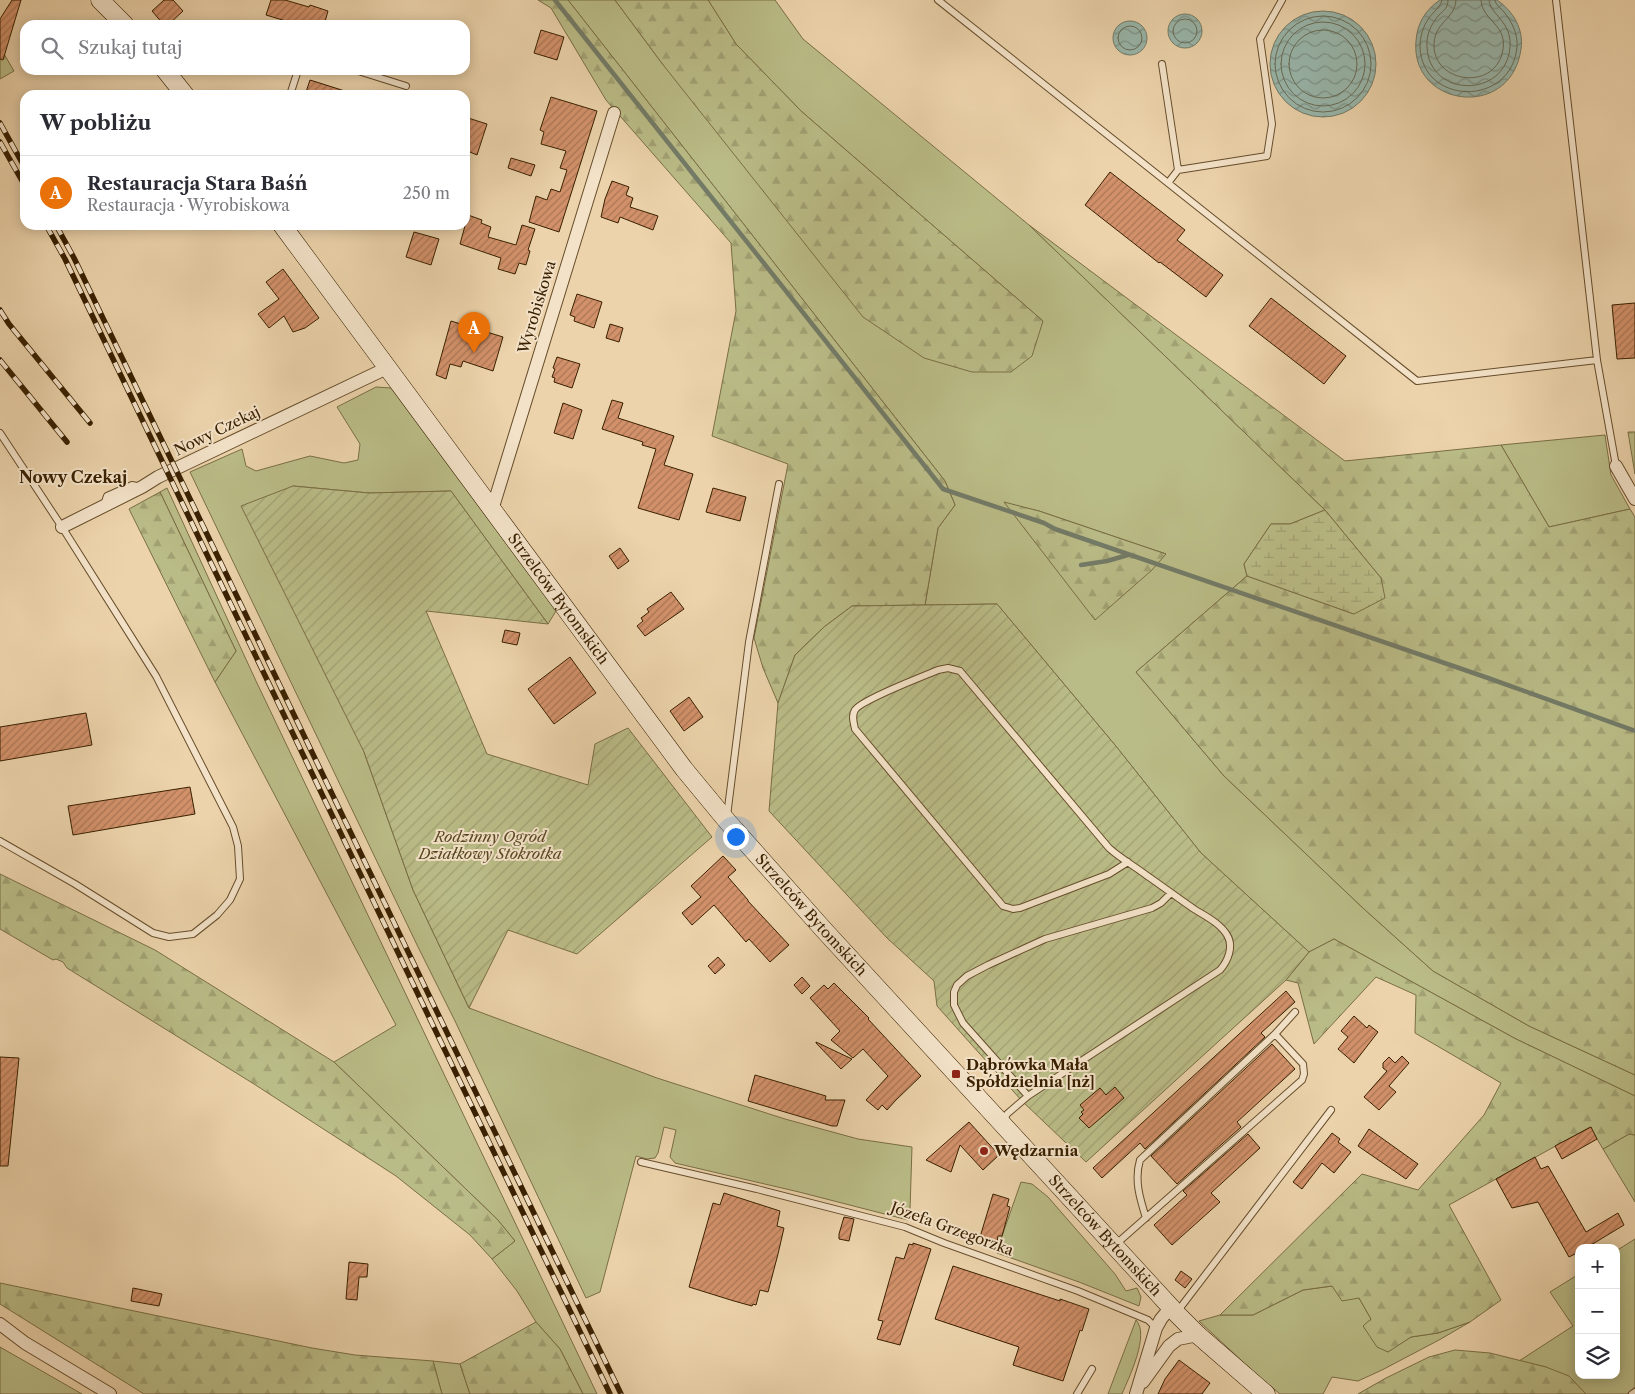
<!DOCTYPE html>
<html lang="pl">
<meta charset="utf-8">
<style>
:root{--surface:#fff;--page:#f2f2f3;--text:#2b2b33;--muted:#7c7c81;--line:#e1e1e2;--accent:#ea580c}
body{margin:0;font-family:"Libre Caslon Text",serif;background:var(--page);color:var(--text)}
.controls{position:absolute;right:15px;bottom:15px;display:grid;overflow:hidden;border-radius:10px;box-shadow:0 2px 12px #0003}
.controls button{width:45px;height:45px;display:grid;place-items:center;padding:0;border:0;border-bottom:1px solid var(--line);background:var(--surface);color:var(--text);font:25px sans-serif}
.you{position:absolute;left:735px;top:836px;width:18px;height:18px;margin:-12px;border:4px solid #fff;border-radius:50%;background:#1a73e8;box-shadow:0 0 0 8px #1a73e833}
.badge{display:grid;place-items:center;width:32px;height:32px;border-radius:50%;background:var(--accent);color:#fff;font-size:16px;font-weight:700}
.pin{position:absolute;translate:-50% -41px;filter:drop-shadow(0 1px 2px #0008)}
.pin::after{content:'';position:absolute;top:26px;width:18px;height:15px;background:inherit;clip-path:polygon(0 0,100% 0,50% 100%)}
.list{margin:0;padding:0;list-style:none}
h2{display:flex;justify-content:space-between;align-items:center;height:65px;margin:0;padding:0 20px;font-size:21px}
h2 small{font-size:16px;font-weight:400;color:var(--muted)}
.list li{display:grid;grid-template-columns:32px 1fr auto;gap:15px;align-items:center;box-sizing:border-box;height:75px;padding:0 20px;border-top:1px solid var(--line)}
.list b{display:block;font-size:19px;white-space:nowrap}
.list p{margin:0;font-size:16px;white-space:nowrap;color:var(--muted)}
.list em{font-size:16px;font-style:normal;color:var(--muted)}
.icon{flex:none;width:28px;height:28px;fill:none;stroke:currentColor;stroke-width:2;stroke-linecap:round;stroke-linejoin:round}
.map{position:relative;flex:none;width:1635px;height:1394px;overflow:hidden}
.search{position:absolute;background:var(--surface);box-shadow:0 2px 12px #0003;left:20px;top:20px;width:450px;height:55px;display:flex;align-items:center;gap:12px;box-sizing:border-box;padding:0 18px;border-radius:15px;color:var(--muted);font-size:19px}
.panel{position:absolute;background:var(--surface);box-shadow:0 2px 12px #0003;left:20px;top:90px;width:450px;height:140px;border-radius:15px}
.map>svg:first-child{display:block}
.grass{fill:#babc87;stroke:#7a6e44;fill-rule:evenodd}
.forest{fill:url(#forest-firs);stroke:#7a6e44}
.wetland{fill:url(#wetland-marsh);stroke:#7a6e44}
.garden{fill:url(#garden-furrows);stroke:#7a6e44}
.water{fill:url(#water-waves);stroke:#737b67}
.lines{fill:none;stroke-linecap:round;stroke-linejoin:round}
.shore{stroke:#696c56;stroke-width:1}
.stream{stroke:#737b67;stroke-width:4.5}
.building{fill:url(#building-hatch);stroke:#392000}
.lane-casing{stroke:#664d2b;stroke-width:8}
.street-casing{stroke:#664d2b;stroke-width:14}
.secondary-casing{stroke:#392000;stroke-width:19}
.lane{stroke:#f3e2c8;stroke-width:6}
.street{stroke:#f3e2c8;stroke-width:12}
.secondary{stroke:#f3e2c8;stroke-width:18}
.rail-casing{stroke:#392000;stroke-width:5.5}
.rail{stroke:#f3e2c8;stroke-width:4;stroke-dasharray:11;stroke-linecap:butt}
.poi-dot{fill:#8f2418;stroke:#f3e2c8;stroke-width:2}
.labels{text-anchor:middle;stroke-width:4;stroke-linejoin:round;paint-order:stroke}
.street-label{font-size:15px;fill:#392000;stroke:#f3e2c8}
.park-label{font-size:15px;font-style:italic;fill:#594722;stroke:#f3e2c8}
.poi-label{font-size:15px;font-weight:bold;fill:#392000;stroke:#f3e2c8;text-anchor:start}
.neighbourhood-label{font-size:16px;font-weight:bold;fill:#392000;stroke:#f3e2c8}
</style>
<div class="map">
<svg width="1635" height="1394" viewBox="0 0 1635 1394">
<defs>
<pattern id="forest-firs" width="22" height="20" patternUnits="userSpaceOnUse" patternTransform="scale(1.25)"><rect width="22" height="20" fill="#babc87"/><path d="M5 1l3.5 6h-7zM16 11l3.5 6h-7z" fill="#a1a173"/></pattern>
<pattern id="wetland-marsh" width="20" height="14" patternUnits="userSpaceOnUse" patternTransform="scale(1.25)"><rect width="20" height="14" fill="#babc87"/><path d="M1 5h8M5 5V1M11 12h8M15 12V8" fill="none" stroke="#a1a173"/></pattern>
<pattern id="garden-furrows" width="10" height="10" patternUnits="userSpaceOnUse" patternTransform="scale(1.25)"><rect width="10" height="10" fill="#babc87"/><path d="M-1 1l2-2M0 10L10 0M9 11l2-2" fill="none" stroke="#a1a173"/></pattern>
<pattern id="water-waves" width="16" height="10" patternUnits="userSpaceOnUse" patternTransform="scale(1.25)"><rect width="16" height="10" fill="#99b7ac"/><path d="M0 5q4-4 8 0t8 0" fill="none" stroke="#7e948a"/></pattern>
<pattern id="building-hatch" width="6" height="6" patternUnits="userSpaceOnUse" patternTransform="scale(1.25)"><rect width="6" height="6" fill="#d2916a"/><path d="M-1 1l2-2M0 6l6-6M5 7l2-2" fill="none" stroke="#ab7655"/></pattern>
</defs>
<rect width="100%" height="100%" fill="#ecd3ab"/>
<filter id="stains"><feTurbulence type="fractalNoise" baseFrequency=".004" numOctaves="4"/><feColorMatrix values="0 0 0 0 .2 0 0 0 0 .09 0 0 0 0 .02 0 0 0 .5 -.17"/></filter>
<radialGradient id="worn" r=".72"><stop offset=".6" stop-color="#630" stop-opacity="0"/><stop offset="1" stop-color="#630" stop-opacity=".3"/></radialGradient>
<path class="grass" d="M568,0H615L664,66L1043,321L801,111L736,44L708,0H775L803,39L1029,225L1325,510L1290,524H1271L1244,564L1247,576L1136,672L1224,776L1364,909L1433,971L1529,1026L1635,1075V1096L1516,1039L1334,939L1309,952L1201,853L1115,745L997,604L925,605L938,528L955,505L945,481ZM1005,503L1039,511L1166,554Z
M376,387L391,388L556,611L548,624L451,491L369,493L293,486L364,752L413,890L469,1008L657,1078L785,1119L858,1139L912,1147L910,1210L908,1220L799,1192L675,1163L670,1157L676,1130L664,1127L658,1153L655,1158L647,1159L636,1156L600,1292L586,1298L455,1021L418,947L190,472L242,449L246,466L256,471L310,456L344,463L358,460L360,444L337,407Z
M1605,435L1611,475L1630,509L1549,527L1501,445Z
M167,488L256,681L597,1394H583L560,1349L536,1322L517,1291L492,1259L515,1241L497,1219L334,1062L396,1025L215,682L236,651L160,492Z
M1629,1134L1635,1135V1202L1603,1149Z
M1021,1182L1032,1184L1048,1197L1115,1274L1126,1291L1137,1288L1141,1297L1139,1306L1079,1282L997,1253L1002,1236Z
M1635,1239V1387L1627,1394H1586L1546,1367L1519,1361L1573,1326L1550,1292L1579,1274V1375H1616V1251Z
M1332,1286L1359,1298L1371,1319L1364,1326L1387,1352L1411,1337L1438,1333L1470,1322L1439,1340L1382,1370L1358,1381L1332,1377L1323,1394H1280L1257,1375L1199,1321L1220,1315H1253L1303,1290Z
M1136,1320C1150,1335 1129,1377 1122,1394H1108Z
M0,1347L82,1394H0Z
M433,1361L460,1364L470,1394H442Z"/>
<path class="forest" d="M538,0H568L945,481L955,505L938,528L925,605L852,606L824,627L795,655L778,703L763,668L754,638L788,464L712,436L736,311L731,243L606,100L551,8Z
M615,0H708L736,44L801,111L1043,321L1032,356L1011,372H972L924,358L863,317L664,66Z
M0,47L14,71L0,79Z
M1029,225L1345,461L1501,445L1549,527L1630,509L1635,517V1075L1529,1026L1433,971L1364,909L1224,776L1136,672L1247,576L1354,614L1381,578L1325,510Z
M1628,432H1635V474Z
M160,492L236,651L215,682L129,509Z
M1004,502L1039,511L1166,554L1152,570L1095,620Z
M0,874L155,950L334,1062L497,1219L515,1241L492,1259L470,1235L396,1176L254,1084L67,968L63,962L56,959L53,960L0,929Z
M1334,939L1516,1039L1635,1096V1135L1629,1134L1603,1149L1590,1127L1449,1205L1501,1300L1470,1322L1438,1333L1411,1337L1388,1352L1377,1347L1363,1326L1371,1319L1359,1298L1342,1301L1332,1286L1303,1290L1253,1315H1220L1362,1174L1418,1190L1484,1115L1501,1083L1415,1033L1416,995L1376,977L1314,1044L1298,983L1286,980L1309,952Z
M0,1283L312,1348L355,1355L433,1361L442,1394H144L0,1304Z
M536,1322L560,1349L583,1394H470L460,1364Z
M1455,1350L1490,1353L1546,1367L1569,1376L1586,1394H1358L1386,1378L1429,1357Z"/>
<path class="wetland" d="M1325,510L1381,578L1385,598L1354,614L1247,576L1244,564L1271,524H1290Z"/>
<path class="garden" d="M293,486L369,493L451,491L548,624L426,611L487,754L588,785L595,744L628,728L712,837L577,954L508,930L469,1008L413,890L364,752L241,506Z
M997,604L1115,745L1201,853L1309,952L1286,980L1086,1162L1022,1101L937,1006L934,981L887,938L769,811L778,703L795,655L824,627L852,606Z"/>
<path class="water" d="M1440,0H1497C1513,11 1524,29 1521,49C1511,121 1410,107 1416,41C1417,24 1425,10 1440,0Z
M1270 64a53 53 0 1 1 106 0a53 53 0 1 1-106 0Z
M1168 31a17 17 0 1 1 34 0a17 17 0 1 1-34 0Z
M1113 38a17 17 0 1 1 34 0a17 17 0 1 1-34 0Z"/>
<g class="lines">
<path class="shore" d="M1442,0C1441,7 1433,12 1429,18C1423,26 1420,37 1420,47C1422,105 1511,108 1517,47C1518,34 1512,22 1504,12C1500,7 1496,6 1495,0
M1448,0C1448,8 1444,10 1439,15C1431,24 1426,35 1427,47C1429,98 1506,99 1510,47C1512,21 1490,15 1489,0
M1456,0C1455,20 1433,22 1434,47C1436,83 1492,90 1502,54C1510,24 1482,22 1481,0
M1275 64a48 48 0 1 1 96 0a48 48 0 1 1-96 0Z
M1173 31a12 12 0 1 1 24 0a12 12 0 1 1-24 0Z
M1281 64a42 42 0 1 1 84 0a42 42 0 1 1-84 0Z
M1118 38a12 12 0 1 1 24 0a12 12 0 1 1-24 0Z
M1289 64a34 34 0 1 1 68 0a34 34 0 1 1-68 0Z"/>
<path class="stream" d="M555,0L943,489L1044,523L1055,529L1488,678L1635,731
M1081,565L1107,561L1128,555"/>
</g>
<path class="building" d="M12,0H21L3,60L0,59V19Z
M164,0H173L183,11L168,25H164L152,11Z
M271,0H285L309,7L310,5L328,11L324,25H299L266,15Z
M541,30L564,37L557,60L534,53Z
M310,80L348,92L347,95H305Z
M551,97L597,111L559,232L529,222L536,196L547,200L551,189L560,192L567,170L560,168L566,151L541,144L544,132L540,130Z
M465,117L487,124L477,155L465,150Z
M511,158L535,165L531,176L508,168Z
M1110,172L1185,230L1177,240L1223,275L1206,297L1160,262L1159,263L1085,205Z
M612,181L629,187L626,195L633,198L630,207L658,216L653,230L620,217L618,223L601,217L605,199Z
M468,215L482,220L481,223L491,227L488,237L516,245L522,225L535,229L528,250L530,251L526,265L519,263L515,274L498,269L501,258L460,244Z
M414,232L439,239L431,265L406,257Z
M283,269L319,318L305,328L293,332L284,316L269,328L258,314L279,299L266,282Z
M577,294L602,302L594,328L574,321L575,317L570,315Z
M1271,298L1346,356L1324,384L1249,326Z
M1635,303V358L1617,359L1612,305Z
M451,321L503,337L493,371L463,361L461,367L450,364L446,379L436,375Z
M610,324L623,328L619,342L606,338Z
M557,357L580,364L572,388L554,382L555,378L552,377L555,369L553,368Z
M612,400L623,403L618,418L674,436L664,465L693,474L679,520L638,508L656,449L642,445L643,442L602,429Z
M563,403L582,410L573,439L554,433Z
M713,488L746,497L740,521L706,512Z
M620,548L629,561L618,569L609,556Z
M671,592L684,609L645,636L637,626L643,621L641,618L649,612L647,609Z
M505,630L520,633L517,645L502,642Z
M570,657L596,693L554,724L528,689Z
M689,697L703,717L684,731L670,711Z
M86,713L92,745L0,761V727Z
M190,787L195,814L73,835L68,806Z
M723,856L736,870L728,877L748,900V901L789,945L770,962L749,939L746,942L714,905L692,925L682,913L701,897L691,886Z
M718,957L725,965L715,974L708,966Z
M802,977L810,986L802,994L794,985Z
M834,983L869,1018L868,1019L921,1076L896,1100L887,1110L882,1105L878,1110L866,1100L888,1076L863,1049L853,1058L831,1040L840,1031L810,998L824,985L828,989Z
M1286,991L1295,1002L1261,1033L1265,1037L1145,1149L1140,1143L1102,1178L1093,1168Z
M1354,1016L1367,1028L1369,1025L1378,1032L1354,1063L1338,1049L1348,1037L1341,1031Z
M816,1042L852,1059L841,1069L816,1043Z
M1272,1044L1295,1069L1237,1122L1241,1127L1177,1184L1151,1156Z
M1402,1056L1409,1063L1389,1086L1396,1092L1379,1110L1364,1097L1387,1071L1383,1068V1063L1389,1057L1395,1063Z
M0,1057L19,1058L8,1166H0Z
M755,1075L826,1096L825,1100H845L837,1126H832L748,1101Z
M1115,1087L1124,1098L1089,1128L1079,1118L1083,1114L1081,1112L1084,1110L1080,1105L1100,1088L1106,1095Z
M969,1122L999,1155L983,1170L960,1145L951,1172L926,1160Z
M1591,1127L1597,1139L1562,1159L1555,1146Z
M1369,1129L1418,1164L1406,1179L1358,1146Z
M1332,1133L1340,1139L1338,1142L1351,1152L1334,1173L1322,1163L1302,1189L1293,1182Z
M1248,1134L1260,1148L1211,1193L1220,1202L1172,1245L1154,1225L1187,1195L1183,1191Z
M1535,1157L1541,1169L1548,1166L1586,1232L1618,1213L1624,1225L1586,1248H1579V1252L1569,1257L1538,1202L1512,1208L1496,1179Z
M724,1193L780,1211L777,1226L784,1228L778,1254L768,1292L760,1290L756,1305L753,1304L752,1306L734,1301L689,1287L713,1203L720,1205Z
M993,1194L1009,1199L1007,1206L1010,1207L1002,1236H998L997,1242L980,1237Z
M844,1217L854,1219L849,1241L839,1239V1234Z
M913,1243L931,1249L900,1345L877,1339L883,1321L878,1320L896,1257L904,1259L909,1244L913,1245Z
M349,1262L368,1264L367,1277H359L357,1300L346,1299Z
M953,1266L1060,1301V1299L1089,1309L1082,1331L1080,1330L1063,1381L1013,1365L1019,1347L935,1319Z
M1181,1271L1192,1279L1185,1288L1175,1280Z
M133,1288L162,1294L159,1306L131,1301Z
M1179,1360L1210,1383L1202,1394H1158L1165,1379Z"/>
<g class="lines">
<defs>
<path id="lane" d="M938,0L1417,381L1597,360
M1556,0L1597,360L1616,466
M1162,64L1178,170
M355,70L406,86
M290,95L298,70
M1168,183L1178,170L1267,156L1272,124L1260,39L1282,0
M0,433L62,527L156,676L233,827L238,846L240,879L230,900L217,915L193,934L169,937L153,933L75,884L0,841
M104,505L107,496L132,485L141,487
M727,816L749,642L779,484
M1028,1096L963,1023L954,1005V992L957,985L967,976L988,965L1045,939L1152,908L1161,903L1171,893
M1003,1122L1007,1114L1028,1096L1220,970C1228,961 1234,946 1227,935C1220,923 1205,916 1194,909C1178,898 1162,886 1146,875C1134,866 1120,858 1109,848L960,671L948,668L938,670C924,676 861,700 855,710C851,716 854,723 855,729L1003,906L1013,909L1020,908L1109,874L1128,862
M641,1162L757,1189L905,1227L944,1243L1078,1291L1148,1320L1156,1328
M1146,1218C1140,1199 1134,1180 1140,1160L1275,1034L1295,1012
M1115,1245L1302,1080L1304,1074L1303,1064L1275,1034
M1177,1312L1331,1110
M1077,1394L1092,1369
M1632,1394L1635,1392"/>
<path id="street" d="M1616,466L1635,499
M492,510L614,113
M62,527L142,487L158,477L387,368
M0,1324L25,1343L110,1394
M1143,1382L1169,1346L1178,1339L1198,1335
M1136,1394L1156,1328L1161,1319L1171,1307"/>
<g id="secondary">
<path d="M100,0L125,25"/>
<path d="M165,70L185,95"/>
<path id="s1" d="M282,225L684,769L727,821L823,929L1178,1315L1198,1335L1266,1394"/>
</g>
</defs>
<use href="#lane" class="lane-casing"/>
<use href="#street" class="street-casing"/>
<use href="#secondary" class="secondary-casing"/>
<use href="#lane" class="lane"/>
<use href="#street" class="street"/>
<use href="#secondary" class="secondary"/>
<defs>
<path id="rail" d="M0,123L25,168
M0,142L25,186
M46,225L65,259L610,1394
M56,225L74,258L621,1394
M0,310L9,324L90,423
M0,360L67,442"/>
</defs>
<use href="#rail" class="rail-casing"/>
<use href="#rail" class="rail"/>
</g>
<g class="poi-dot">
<rect x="951" y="1069" width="10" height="10" rx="2.5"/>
<circle cx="984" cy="1151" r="5"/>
</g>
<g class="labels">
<g class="street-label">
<text transform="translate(537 307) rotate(-73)" y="5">Wyrobiskowa</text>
<text transform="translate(217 431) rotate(-26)" y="5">Nowy Czekaj</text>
<text dy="5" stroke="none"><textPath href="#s1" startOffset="465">Strzelców Bytomskich</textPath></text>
<text dy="5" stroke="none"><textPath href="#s1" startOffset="870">Strzelców Bytomskich</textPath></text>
<text transform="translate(952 1229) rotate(20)" y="5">Józefa Grzegorzka</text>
<text dy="5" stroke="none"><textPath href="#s1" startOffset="1305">Strzelców Bytomskich</textPath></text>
</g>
<g class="park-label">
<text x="490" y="842">Rodzinny Ogród<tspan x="490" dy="17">Działkowy Stokrotka</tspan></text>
</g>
<g class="poi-label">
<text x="966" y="1070">Dąbrówka Mała<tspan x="966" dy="17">Spółdzielnia [nż]</tspan></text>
<text x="994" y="1156">Wędzarnia</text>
</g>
<g class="neighbourhood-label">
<text x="73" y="483">Nowy Czekaj</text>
</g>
</g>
<rect width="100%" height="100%" filter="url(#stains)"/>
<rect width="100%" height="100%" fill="url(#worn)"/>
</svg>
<div class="controls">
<button>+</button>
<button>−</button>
<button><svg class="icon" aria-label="layers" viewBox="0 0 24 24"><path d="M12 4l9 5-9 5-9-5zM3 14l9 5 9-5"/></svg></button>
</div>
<div class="you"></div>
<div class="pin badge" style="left:474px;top:353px;background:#e8710a">A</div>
<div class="search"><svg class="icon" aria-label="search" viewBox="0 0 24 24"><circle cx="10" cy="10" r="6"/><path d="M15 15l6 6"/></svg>Szukaj tutaj</div>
<section class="panel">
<h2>W pobliżu<small></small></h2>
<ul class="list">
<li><span class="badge" style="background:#e8710a">A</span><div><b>Restauracja Stara Baśń</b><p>Restauracja · Wyrobiskowa</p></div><em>250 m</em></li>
</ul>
</section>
</div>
